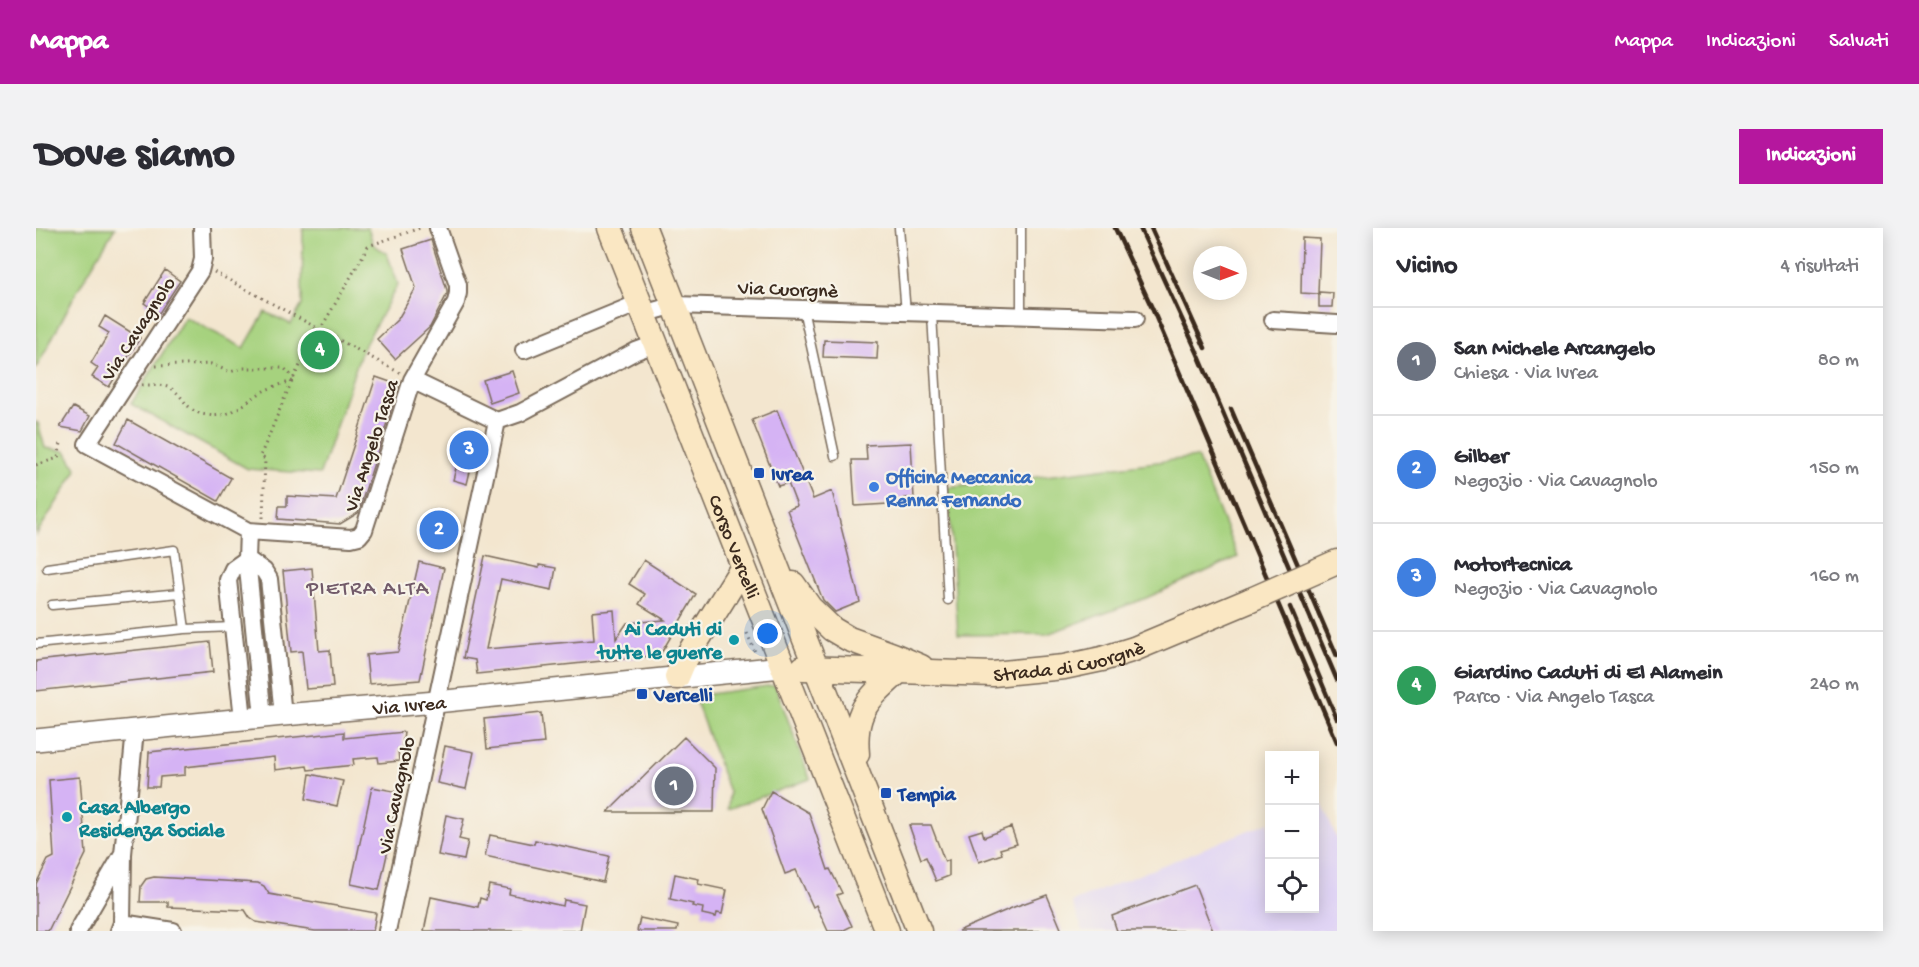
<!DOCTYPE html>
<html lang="it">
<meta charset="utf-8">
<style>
:root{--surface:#fff;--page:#f2f2f3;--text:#2b2b33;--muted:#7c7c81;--line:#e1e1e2;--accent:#b5179e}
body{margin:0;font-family:"Gochi Hand",sans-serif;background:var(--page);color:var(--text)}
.controls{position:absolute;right:18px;bottom:18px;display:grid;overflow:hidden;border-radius:0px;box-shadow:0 3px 15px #0003}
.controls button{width:54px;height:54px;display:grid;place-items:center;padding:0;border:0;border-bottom:2px solid var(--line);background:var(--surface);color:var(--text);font:30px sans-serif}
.compass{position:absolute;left:1157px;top:18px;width:54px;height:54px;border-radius:50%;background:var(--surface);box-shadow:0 3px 15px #0003;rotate:91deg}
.you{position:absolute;left:732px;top:406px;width:21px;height:21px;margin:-15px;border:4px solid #fff;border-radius:50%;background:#1a73e8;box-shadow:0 0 0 9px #1a73e833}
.badge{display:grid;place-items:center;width:39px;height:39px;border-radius:50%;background:var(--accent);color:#fff;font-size:20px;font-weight:700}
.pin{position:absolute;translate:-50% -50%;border:3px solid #fff;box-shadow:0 2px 6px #0006}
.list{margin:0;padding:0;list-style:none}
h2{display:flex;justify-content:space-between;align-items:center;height:78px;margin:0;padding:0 24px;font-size:26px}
h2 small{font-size:20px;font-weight:400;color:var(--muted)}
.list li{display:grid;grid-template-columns:39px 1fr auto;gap:18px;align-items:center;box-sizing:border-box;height:108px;padding:0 24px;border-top:2px solid var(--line)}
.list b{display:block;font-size:22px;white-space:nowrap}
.list p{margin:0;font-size:20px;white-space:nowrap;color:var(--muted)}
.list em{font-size:20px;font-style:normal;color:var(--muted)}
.icon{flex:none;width:33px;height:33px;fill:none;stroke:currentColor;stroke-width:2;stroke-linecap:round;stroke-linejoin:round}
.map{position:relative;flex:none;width:1301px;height:703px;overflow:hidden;border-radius:0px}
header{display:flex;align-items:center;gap:36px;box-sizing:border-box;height:84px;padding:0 30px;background:var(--accent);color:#fff}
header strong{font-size:28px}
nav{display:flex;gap:33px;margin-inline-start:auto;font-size:21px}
.intro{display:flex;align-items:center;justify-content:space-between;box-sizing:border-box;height:144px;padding:0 36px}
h1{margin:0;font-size:42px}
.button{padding:15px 27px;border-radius:0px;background:var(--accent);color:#fff;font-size:21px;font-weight:700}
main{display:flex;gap:36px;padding:0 36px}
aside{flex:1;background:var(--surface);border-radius:0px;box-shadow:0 3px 15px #0003}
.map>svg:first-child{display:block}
.built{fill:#e0d4f4}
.green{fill:#a6d27e;stroke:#707e4e;stroke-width:1.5}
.building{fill:#d5b3f4}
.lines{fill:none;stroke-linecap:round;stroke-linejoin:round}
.service-casing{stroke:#7b6c5c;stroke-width:11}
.minor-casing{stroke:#7b6c5c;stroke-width:20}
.tertiary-casing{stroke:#7b6c5c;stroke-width:24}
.secondary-casing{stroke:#7b6c5c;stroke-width:27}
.path{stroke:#7b6c5c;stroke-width:3;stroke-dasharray:1.5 4.5;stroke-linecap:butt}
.service{stroke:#fff;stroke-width:8}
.minor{stroke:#fff;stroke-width:16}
.tertiary{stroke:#fff;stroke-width:21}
.secondary{stroke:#fae7c3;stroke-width:24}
.rail{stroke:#3b2a1e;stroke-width:4.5}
.secondary-bridge-casing{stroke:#7b6c5c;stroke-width:27;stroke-linecap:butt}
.secondary-bridge{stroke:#fae7c3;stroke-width:24}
.transit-dot{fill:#1a4fb4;stroke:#f7f3e8;stroke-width:2}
.shop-dot{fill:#3f7fe0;stroke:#f7f3e8;stroke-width:2}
.culture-dot{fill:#0f9aa8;stroke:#f7f3e8;stroke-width:2}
.labels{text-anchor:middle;stroke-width:4.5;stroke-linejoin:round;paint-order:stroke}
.street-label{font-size:20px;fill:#3b2a1e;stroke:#f7f3e8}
.transit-label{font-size:20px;font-weight:bold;fill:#164399;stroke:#f7f3e8;text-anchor:start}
.shop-label{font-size:20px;font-weight:bold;fill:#366cbe;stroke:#f7f3e8;text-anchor:start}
.culture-label{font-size:20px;font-weight:bold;fill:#0d838f;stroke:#f7f3e8;text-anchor:end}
.neighbourhood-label{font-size:21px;letter-spacing:1.5px;fill:#715a69;stroke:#f7f3e8}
</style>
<header>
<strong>Mappa</strong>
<nav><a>Mappa</a><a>Indicazioni</a><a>Salvati</a></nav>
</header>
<div class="intro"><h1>Dove siamo</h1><a class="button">Indicazioni</a></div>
<main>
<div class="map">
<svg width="1301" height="703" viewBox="0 0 1301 703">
<rect width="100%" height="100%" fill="#f7f3e8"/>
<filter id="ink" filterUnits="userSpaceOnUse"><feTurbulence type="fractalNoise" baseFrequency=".0167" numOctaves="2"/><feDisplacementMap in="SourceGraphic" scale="12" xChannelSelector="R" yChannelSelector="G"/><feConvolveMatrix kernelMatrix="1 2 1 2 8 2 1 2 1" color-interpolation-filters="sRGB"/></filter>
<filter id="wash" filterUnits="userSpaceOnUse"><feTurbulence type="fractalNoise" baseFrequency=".008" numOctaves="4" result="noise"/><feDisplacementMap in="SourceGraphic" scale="24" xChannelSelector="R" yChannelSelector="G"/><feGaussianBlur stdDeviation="1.35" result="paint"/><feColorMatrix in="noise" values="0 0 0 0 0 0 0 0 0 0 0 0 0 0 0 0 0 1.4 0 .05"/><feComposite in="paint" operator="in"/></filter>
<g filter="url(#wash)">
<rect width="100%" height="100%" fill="#f3e6cf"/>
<path class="built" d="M1285,573L1301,612V703H1047L1036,674L1233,594L1234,680H1278L1279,576Z"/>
<path class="green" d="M0,0H79L41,63L0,141Z
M267,0H332L337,16L351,26L362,56L325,124L284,246L212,241L95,176L149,89L208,120L229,84L255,96L266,77Z
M0,194L2,195L9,220L30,223L41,242L0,307Z
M1161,229L1202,329L1108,371L1011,406L922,407L912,260Z
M739,457L774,551L692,581L693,564L658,468Z"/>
<g id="blocks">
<path class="building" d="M1266,10L1284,11L1282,66L1265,65Z
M395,12L411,62V66L394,99L359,131L341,111L362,91L380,60L367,21Z
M129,42L144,53L123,85L108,75Z
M1283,64L1297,65L1296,79H1283Z
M69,88L104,110L73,159L56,149L62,140L55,135L73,105L63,99Z
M788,112L842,114L841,131L787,129Z
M476,143L483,165L454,175L447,152Z
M340,149L363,157L322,285L304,296L242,291L243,278H251V268L300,271Z
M37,179L54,188L46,203L24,199Z
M741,182L777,271L796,263L824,374L799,384L787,372L751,282L761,278L752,255L742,258L716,192Z
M92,192L195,250L182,273L80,215Z
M875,215L878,270H868L869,275L819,278L816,232H831L830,217Z
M423,228L437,231L431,256L417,252Z
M449,328L503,340V337L520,340L516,362L465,351L450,421L558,412L556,384L578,382L580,411L591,395L629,392L603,376L609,366L593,356L608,332L660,366L624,427L441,446L439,432L427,430Z
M383,334L408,340L384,452L333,456L330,427L362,424Z
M276,340L283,423L294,422L297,459L270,461L266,423L255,424L247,343Z
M174,414L177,444L0,463V433Z
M505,485L508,515L451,521L448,491Z
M308,504V510L368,504L366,521H362L363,533L343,535L342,529L317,531L318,537L272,542L271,538L239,542L238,529L149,539V547L124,549L123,559H111L113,524Z
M648,509L679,540L678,584H572Z
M409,518L438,524L430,561L401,555Z
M274,546L307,553L301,578L270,571Z
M44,549L50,626L12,703H0V656L12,632L18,629L13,552Z
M336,559L363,564L357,591H359L343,662L315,656Z
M735,563L773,585L792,642L794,641L806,665L801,667L816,698L806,703H792L780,677L777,679L760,642L749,646L726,581Z
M410,587L428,591L423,611L432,613L428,632L402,627Z
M873,597H895L909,634L913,632V648L900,653L890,629L885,631Z
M975,599L981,616L964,621L966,626L943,634L933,606L946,602L948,609Z
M454,607L498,616L499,612L573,628L567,654L449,628Z
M639,646L663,651L662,656L691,662L686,686L681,685L680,689L666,686L667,680L656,678L657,676L634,671Z
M118,649L222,655L228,658L233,666L340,685L337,703H279L220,694L214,690L209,682L132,679V674H104L105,658L110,651Z
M453,657L474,661L473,666L527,678L528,672L549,676L544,703H388L395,669L442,679L444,670L450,672Z
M1159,657L1177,703H1081L1076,688Z
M1011,667L1026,703H922L978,679Z
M604,690L642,698L641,703H601Z"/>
</g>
</g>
<g filter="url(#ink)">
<use href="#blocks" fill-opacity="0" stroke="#7b6c5c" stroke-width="1.5"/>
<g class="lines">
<defs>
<path id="service" d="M863,0L870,85
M985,0V88
M767,81L799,228
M896,86L912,372
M11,340L138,322L149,401
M16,377L144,365
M0,416L149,401L197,399"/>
<path id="minor" d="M166,0L167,31L164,43L51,216L212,303L315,310L323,308L328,302L376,152L420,74L422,65V57L402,0
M607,86L639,77L1099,91
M1237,92L1301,96
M488,122L603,75
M376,152L461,193
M212,303L211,331L227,489
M207,491L192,352L197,341L211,331L228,343L233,351L247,487
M86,695L137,703
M42,703L86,627
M83,703L86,695L87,626L99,502
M351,703L461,193L484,185L600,123L619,116"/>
<g id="tertiary">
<path id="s1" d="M0,512L247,487L400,474L746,439"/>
</g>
<g id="secondary">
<path id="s2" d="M574,0L851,703"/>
<path d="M608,0L883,703"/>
<path d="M1283,342L1301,334"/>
<path d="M757,356L774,380L796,401L813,411L857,427L885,439"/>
<path id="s3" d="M767,440L957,446L1028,439L1066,431L1098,421L1215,372"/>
<path d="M641,449L647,435L707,339"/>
<path d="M821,526C817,483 832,471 863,443"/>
</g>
</defs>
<use href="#service" class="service-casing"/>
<use href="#minor" class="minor-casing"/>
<use href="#tertiary" class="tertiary-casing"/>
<use href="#secondary" class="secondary-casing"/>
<path class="path" d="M178,44L364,145
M120,138L175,136L194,144L207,140H248L258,150
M106,157C116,157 125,156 134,160C150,168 147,183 171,187C194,191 208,175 226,164C235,159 246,156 257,153
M0,237L22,230L25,215
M227,290L229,231L224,228C236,202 246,174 259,147C282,103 309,61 332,18L384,0
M711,405L719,424"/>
<use href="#service" class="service"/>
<use href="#minor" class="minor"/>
<use href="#tertiary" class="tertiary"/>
<use href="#secondary" class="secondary"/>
<path class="rail" d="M1079,0L1116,80L1301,514
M1104,0L1162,126L1301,452
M1115,0L1169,120
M1195,181L1301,428
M1254,379L1301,491"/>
<defs>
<path id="secondary-bridge" d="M1215,372L1283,342"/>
</defs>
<use href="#secondary-bridge" class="secondary-bridge-casing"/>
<use href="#secondary-bridge" class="secondary-bridge"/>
</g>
</g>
<g class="transit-dot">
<rect x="717" y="239" width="12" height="12" rx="3"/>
<rect x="600" y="460" width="12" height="12" rx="3"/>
<rect x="844" y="559" width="12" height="12" rx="3"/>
</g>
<circle class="shop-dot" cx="838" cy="259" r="6"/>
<g class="culture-dot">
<circle cx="698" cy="412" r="6"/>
<circle cx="31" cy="589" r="6"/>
</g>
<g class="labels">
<g class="street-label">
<text transform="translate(752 60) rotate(2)" y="7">Via Cuorgnè</text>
<text transform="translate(101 100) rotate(-57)" y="7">Via Cavagnolo</text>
<text transform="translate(334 217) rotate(-72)" y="7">Via Angelo Tasca</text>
<text dy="7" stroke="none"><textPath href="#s2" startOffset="342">Corso Vercelli</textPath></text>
<text dy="7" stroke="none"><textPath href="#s3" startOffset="267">Strada di Cuorgnè</textPath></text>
<text dy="7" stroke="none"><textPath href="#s1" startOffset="375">Via Ivrea</textPath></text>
<text transform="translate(359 567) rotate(-78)" y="7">Via Cavagnolo</text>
</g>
<g class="transit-label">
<text x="735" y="252">Ivrea</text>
<text x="618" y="473">Vercelli</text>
<text x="862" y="572">Tempia</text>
</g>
<g class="shop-label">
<text x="850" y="255">Officina Meccanica<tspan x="850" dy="23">Renna Fernando</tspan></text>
</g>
<g class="culture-label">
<text x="686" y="407">Ai Caduti di<tspan x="686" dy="23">tutte le guerre</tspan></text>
<text x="43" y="585" text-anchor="start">Casa Albergo<tspan x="43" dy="23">Residenza Sociale</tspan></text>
</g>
<g class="neighbourhood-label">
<text x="332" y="366">PIETRA ALTA</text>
</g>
</g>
</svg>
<div class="controls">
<button>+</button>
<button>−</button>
<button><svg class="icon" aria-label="locate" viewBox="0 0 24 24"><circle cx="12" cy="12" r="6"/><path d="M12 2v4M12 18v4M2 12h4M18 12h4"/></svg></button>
</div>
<svg class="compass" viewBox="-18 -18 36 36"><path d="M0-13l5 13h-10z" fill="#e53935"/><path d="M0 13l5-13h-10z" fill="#7c7c81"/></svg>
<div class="you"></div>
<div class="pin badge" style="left:638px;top:558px;background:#6b7280">1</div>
<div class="pin badge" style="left:403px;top:302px;background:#3f7fe0">2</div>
<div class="pin badge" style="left:433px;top:222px;background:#3f7fe0">3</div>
<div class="pin badge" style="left:284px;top:122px;background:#2e9e5b">4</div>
</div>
<aside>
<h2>Vicino<small>4 risultati</small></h2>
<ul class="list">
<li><span class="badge" style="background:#6b7280">1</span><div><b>San Michele Arcangelo</b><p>Chiesa · Via Ivrea</p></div><em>80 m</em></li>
<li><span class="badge" style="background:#3f7fe0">2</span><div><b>Gilber</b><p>Negozio · Via Cavagnolo</p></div><em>150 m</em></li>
<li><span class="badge" style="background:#3f7fe0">3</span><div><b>Motortecnica</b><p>Negozio · Via Cavagnolo</p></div><em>160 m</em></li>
<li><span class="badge" style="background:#2e9e5b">4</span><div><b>Giardino Caduti di El Alamein</b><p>Parco · Via Angelo Tasca</p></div><em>240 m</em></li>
</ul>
</aside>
</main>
